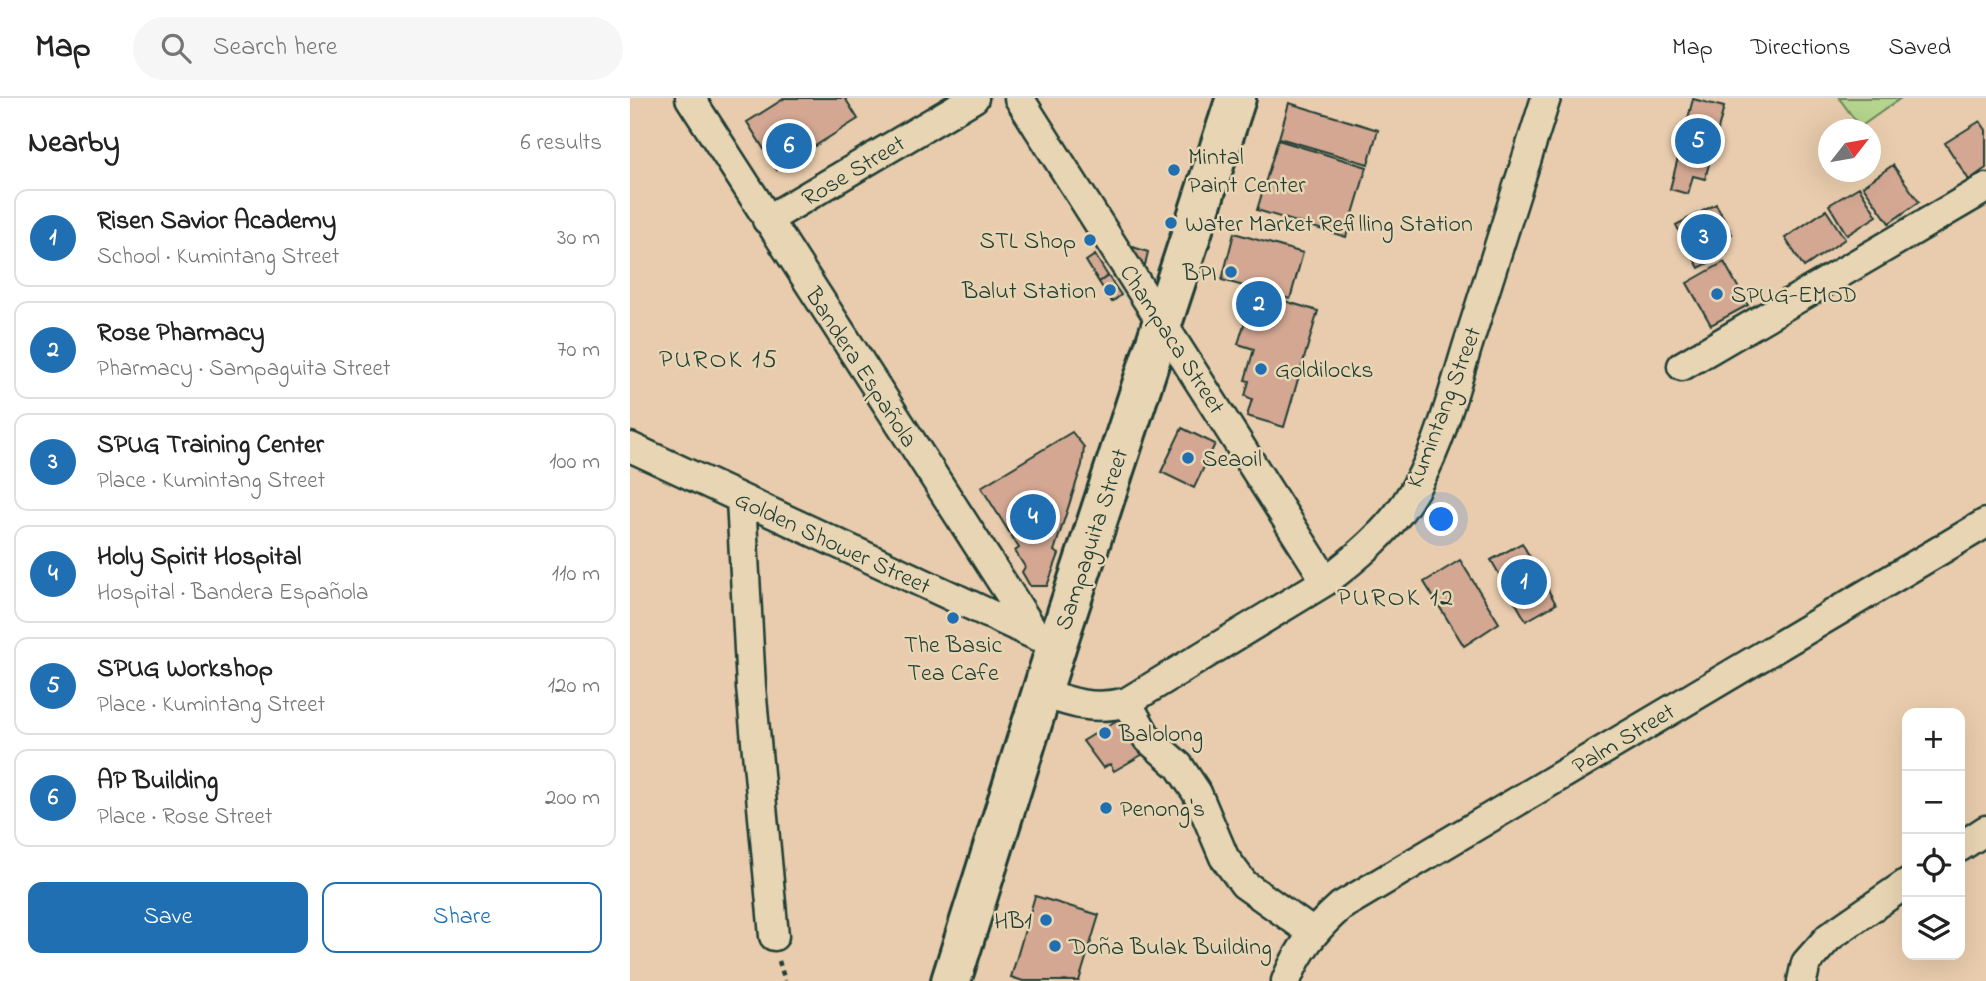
<!DOCTYPE html>
<meta charset="utf-8">
<style>
:root{--surface:#fff;--page:#f6f6f6;--text:#222;--muted:#767676;--line:#e0e0e0;--accent:#1f6fb2}
body{margin:0;font-family:"Indie Flower",sans-serif;background:var(--page);color:var(--text)}
.controls{position:absolute;right:21px;bottom:21px;display:grid;overflow:hidden;border-radius:14px;box-shadow:0 7px 28px #0002}
.controls button{width:63px;height:63px;display:grid;place-items:center;padding:0;border:0;border-bottom:2px solid var(--line);background:var(--surface);color:var(--text);font:35px sans-serif}
.compass{position:absolute;left:1188px;top:21px;width:63px;height:63px;border-radius:50%;background:var(--surface);box-shadow:0 7px 28px #0002;rotate:59deg}
.you{position:absolute;left:812px;top:422px;width:24px;height:24px;margin:-18px;border:5px solid #fff;border-radius:50%;background:#1a73e8;box-shadow:0 0 0 10px #1a73e833}
.badge{display:grid;place-items:center;width:46px;height:46px;border-radius:50%;background:var(--accent);color:#fff;font-size:23px;font-weight:700}
.pin{position:absolute;translate:-50% -50%;border:4px solid #fff;box-shadow:0 2px 7px #0006}
.list{margin:0;padding:0;list-style:none}
h2{display:flex;justify-content:space-between;align-items:center;height:91px;margin:0;padding:0 28px;font-size:30px}
h2 small{font-size:23px;font-weight:400;color:var(--muted)}
.list li{display:grid;grid-template-columns:46px 1fr auto;gap:21px;align-items:center;box-sizing:border-box;height:98px;margin:0 14px 14px;padding:0 14px;border:2px solid var(--line);border-radius:14px}
.list b{display:block;font-size:26px;white-space:nowrap}
.list p{margin:0;font-size:23px;white-space:nowrap;color:var(--muted)}
.list em{font-size:23px;font-style:normal;color:var(--muted)}
.actions{display:flex;gap:14px;padding:21px 28px}
.actions a{flex:1;padding:16px 0;border:2px solid var(--accent);border-radius:14px;text-align:center;font-size:24px;color:var(--accent)}
.actions .main{background:var(--accent);color:#fff}
.icon{flex:none;width:38px;height:38px;fill:none;stroke:currentColor;stroke-width:2;stroke-linecap:round;stroke-linejoin:round}
.map{position:relative;flex:none;width:1356px;height:883px;overflow:hidden}
header{display:flex;align-items:center;gap:42px;box-sizing:border-box;height:98px;padding:0 35px;background:var(--surface);border-bottom:2px solid var(--line)}
header strong{font-size:33px}
nav{display:flex;gap:38px;margin-inline-start:auto;font-size:24px}
.search{width:490px;height:63px;background:var(--page);display:flex;align-items:center;gap:18px;box-sizing:border-box;padding:0 24px;border-radius:38px;color:var(--muted);font-size:26px}
main{display:flex}
aside{flex:1;background:var(--surface)}
.map>svg:first-child{display:block}
.green{fill:#b5d48d;stroke:#6a8860;stroke-width:2}
.building{fill:#d3a792;stroke:#1f3d34;stroke-width:2}
.lines{fill:none;stroke-linecap:round;stroke-linejoin:round}
.minor-casing{stroke:#1f3d34;stroke-width:33}
.highway-casing{stroke:#1f3d34;stroke-width:44}
.path{stroke:#1f3d34;stroke-width:4.5;stroke-dasharray:5 5;stroke-linecap:butt}
.minor{stroke:#e8d5b3;stroke-width:28}
.highway{stroke:#e8d5b3;stroke-width:38}
.poi-dot{fill:#1f6fb2;stroke:#e8d5b3;stroke-width:2.5}
.labels{text-anchor:middle;stroke-width:5;stroke-linejoin:round;paint-order:stroke}
.poi-label{font-size:24px;fill:#1f3d34;stroke:#e8d5b3;text-anchor:start}
.street-label{font-size:24px;fill:#1f3d34;stroke:#e8d5b3}
.neighbourhood-label{font-size:26px;letter-spacing:2px;fill:#1f3d34;stroke:#e8d5b3}
</style>
<header>
<strong>Map</strong>
<div class="search"><svg class="icon" aria-label="search" viewBox="0 0 24 24"><circle cx="10" cy="10" r="6"/><path d="M15 15l6 6"/></svg>Search here</div>
<nav><a>Map</a><a>Directions</a><a>Saved</a></nav>
</header>
<main>
<aside>
<h2>Nearby<small>6 results</small></h2>
<ul class="list">
<li><span class="badge">1</span><div><b>Risen Savior Academy</b><p>School · Kumintang Street</p></div><em>30 m</em></li>
<li><span class="badge">2</span><div><b>Rose Pharmacy</b><p>Pharmacy · Sampaguita Street</p></div><em>70 m</em></li>
<li><span class="badge">3</span><div><b>SPUG Training Center</b><p>Place · Kumintang Street</p></div><em>100 m</em></li>
<li><span class="badge">4</span><div><b>Holy Spirit Hospital</b><p>Hospital · Bandera Española</p></div><em>110 m</em></li>
<li><span class="badge">5</span><div><b>SPUG Workshop</b><p>Place · Kumintang Street</p></div><em>120 m</em></li>
<li><span class="badge">6</span><div><b>AP Building</b><p>Place · Rose Street</p></div><em>200 m</em></li>
</ul>
<div class="actions"><a class="main">Save</a><a>Share</a></div>
</aside>
<div class="map">
<svg width="1356" height="883" viewBox="0 0 1356 883">
<rect width="100%" height="100%" fill="#e9ccad"/>
<filter id="ink" filterUnits="userSpaceOnUse"><feTurbulence type="fractalNoise" baseFrequency=".0143" numOctaves="2"/><feDisplacementMap in="SourceGraphic" scale="14" xChannelSelector="R" yChannelSelector="G"/><feConvolveMatrix kernelMatrix="1 2 1 2 8 2 1 2 1" color-interpolation-filters="sRGB"/></filter>
<g filter="url(#ink)">
<path class="green" d="M1209,0H1271L1230,29Z"/>
<path class="building" d="M155,0H215L228,21L147,72L117,24Z
M1063,1L1094,9L1075,81L1063,78L1058,96L1040,91Z
M659,5L748,32L738,66L649,40Z
M1350,23L1356,32V70L1339,82L1315,45Z
M648,42L737,69L716,139L627,112Z
M1263,67L1289,104L1259,125L1233,88Z
M1229,89L1247,118L1217,137L1199,107Z
M1086,106L1102,136L1090,142L1097,155L1069,170L1046,127Z
M1196,112L1215,141L1174,169L1155,140Z
M604,135L673,155L660,201L592,182Z
M503,149L518,154L512,180L497,159Z
M465,157L478,178L469,184L456,163Z
M1094,164L1118,207L1081,227L1057,185Z
M478,178L491,197L482,204L469,184Z
M624,194L688,213L654,329L617,318L622,301L615,298L619,283L615,282L624,251L608,246Z
M552,330L585,346L564,390L531,374Z
M442,334L454,349L452,367L424,453L429,456L417,488H400L392,474L395,469L385,453L389,450L351,389Z
M892,445L926,506L896,523L861,462Z
M830,462L869,525L834,548L794,484Z
M492,619L515,655L484,673L480,666L473,670L453,643Z
M405,798L469,817L449,883H393L381,879Z"/>
<g class="lines">
<defs>
<path id="minor" d="M60,0L406,537
M389,0L696,483
M137,122L344,0
M1052,268L1356,90
M0,349L407,538
M111,402L121,589L144,838
M411,594C441,605 465,613 497,604L696,483C726,460 755,436 776,405C808,358 822,297 839,243C865,162 891,81 916,0
M497,604L517,640L549,668L567,695L594,759L614,786L683,835
M1330,749L1356,732
M656,883C668,852 686,830 711,808L1356,425
M1172,883L1176,865L1199,839L1277,785"/>
<path id="highway" d="M321,883L427,546L606,0"/>
</defs>
<use href="#minor" class="minor-casing"/>
<use href="#highway" class="highway-casing"/>
<path class="path" d="M149,863L155,883"/>
<use href="#minor" class="minor"/>
<use href="#highway" class="highway"/>
</g>
</g>
<g class="poi-dot">
<circle cx="544" cy="72" r="7"/>
<circle cx="541" cy="125" r="7"/>
<circle cx="460" cy="142" r="7"/>
<circle cx="601" cy="174" r="7"/>
<circle cx="480" cy="192" r="7"/>
<circle cx="1087" cy="196" r="7"/>
<circle cx="631" cy="271" r="7"/>
<circle cx="558" cy="360" r="7"/>
<circle cx="323" cy="520" r="7"/>
<circle cx="475" cy="635" r="7"/>
<circle cx="476" cy="710" r="7"/>
<circle cx="416" cy="822" r="7"/>
<circle cx="425" cy="848" r="7"/>
</g>
<g class="labels">
<g class="poi-label">
<text x="558" y="66">Mintal<tspan x="558" dy="28">Paint Center</tspan></text>
<text x="555" y="133">Water Market Refilling Station</text>
<text x="446" y="150" text-anchor="end">STL Shop</text>
<text x="587" y="182" text-anchor="end">BPI</text>
<text x="466" y="200" text-anchor="end">Balut Station</text>
<text x="1101" y="204">SPUG-EMOD</text>
<text x="645" y="279">Goldilocks</text>
<text x="572" y="368">Seaoil</text>
<text x="323" y="554" text-anchor="middle">The Basic<tspan x="323" dy="28">Tea Cafe</tspan></text>
<text x="489" y="643">Balolong</text>
<text x="490" y="718">Penong's</text>
<text x="402" y="830" text-anchor="end">HB1</text>
<text x="439" y="856">Doña Bulak Building</text>
</g>
<g class="street-label">
<text transform="translate(223 72) rotate(-31)" y="8">Rose Street</text>
<text transform="translate(543 241) rotate(57)" y="8">Champaca Street</text>
<text transform="translate(232 269) rotate(57)" y="8">Bandera Española</text>
<text transform="translate(813 309) rotate(-69)" y="8">Kumintang Street</text>
<text transform="translate(461 441) rotate(-72)" y="8">Sampaguita Street</text>
<text transform="translate(203 444) rotate(25)" y="8">Golden Shower Street</text>
<text transform="translate(993 640) rotate(-31)" y="8">Palm Street</text>
</g>
<g class="neighbourhood-label">
<text x="89" y="269">PUROK 15</text>
<text x="766" y="507">PUROK 12</text>
</g>
</g>
</svg>
<div class="controls">
<button>+</button>
<button>−</button>
<button><svg class="icon" aria-label="locate" viewBox="0 0 24 24"><circle cx="12" cy="12" r="6"/><path d="M12 2v4M12 18v4M2 12h4M18 12h4"/></svg></button>
<button><svg class="icon" aria-label="layers" viewBox="0 0 24 24"><path d="M12 4l9 5-9 5-9-5zM3 14l9 5 9-5"/></svg></button>
</div>
<svg class="compass" viewBox="-18 -18 36 36"><path d="M0-13l5 13h-10z" fill="#e53935"/><path d="M0 13l5-13h-10z" fill="#767676"/></svg>
<div class="you"></div>
<div class="pin badge" style="left:894px;top:484px">1</div>
<div class="pin badge" style="left:629px;top:206px">2</div>
<div class="pin badge" style="left:1074px;top:139px">3</div>
<div class="pin badge" style="left:403px;top:419px">4</div>
<div class="pin badge" style="left:1068px;top:43px">5</div>
<div class="pin badge" style="left:159px;top:48px">6</div>
</div>
</main>
